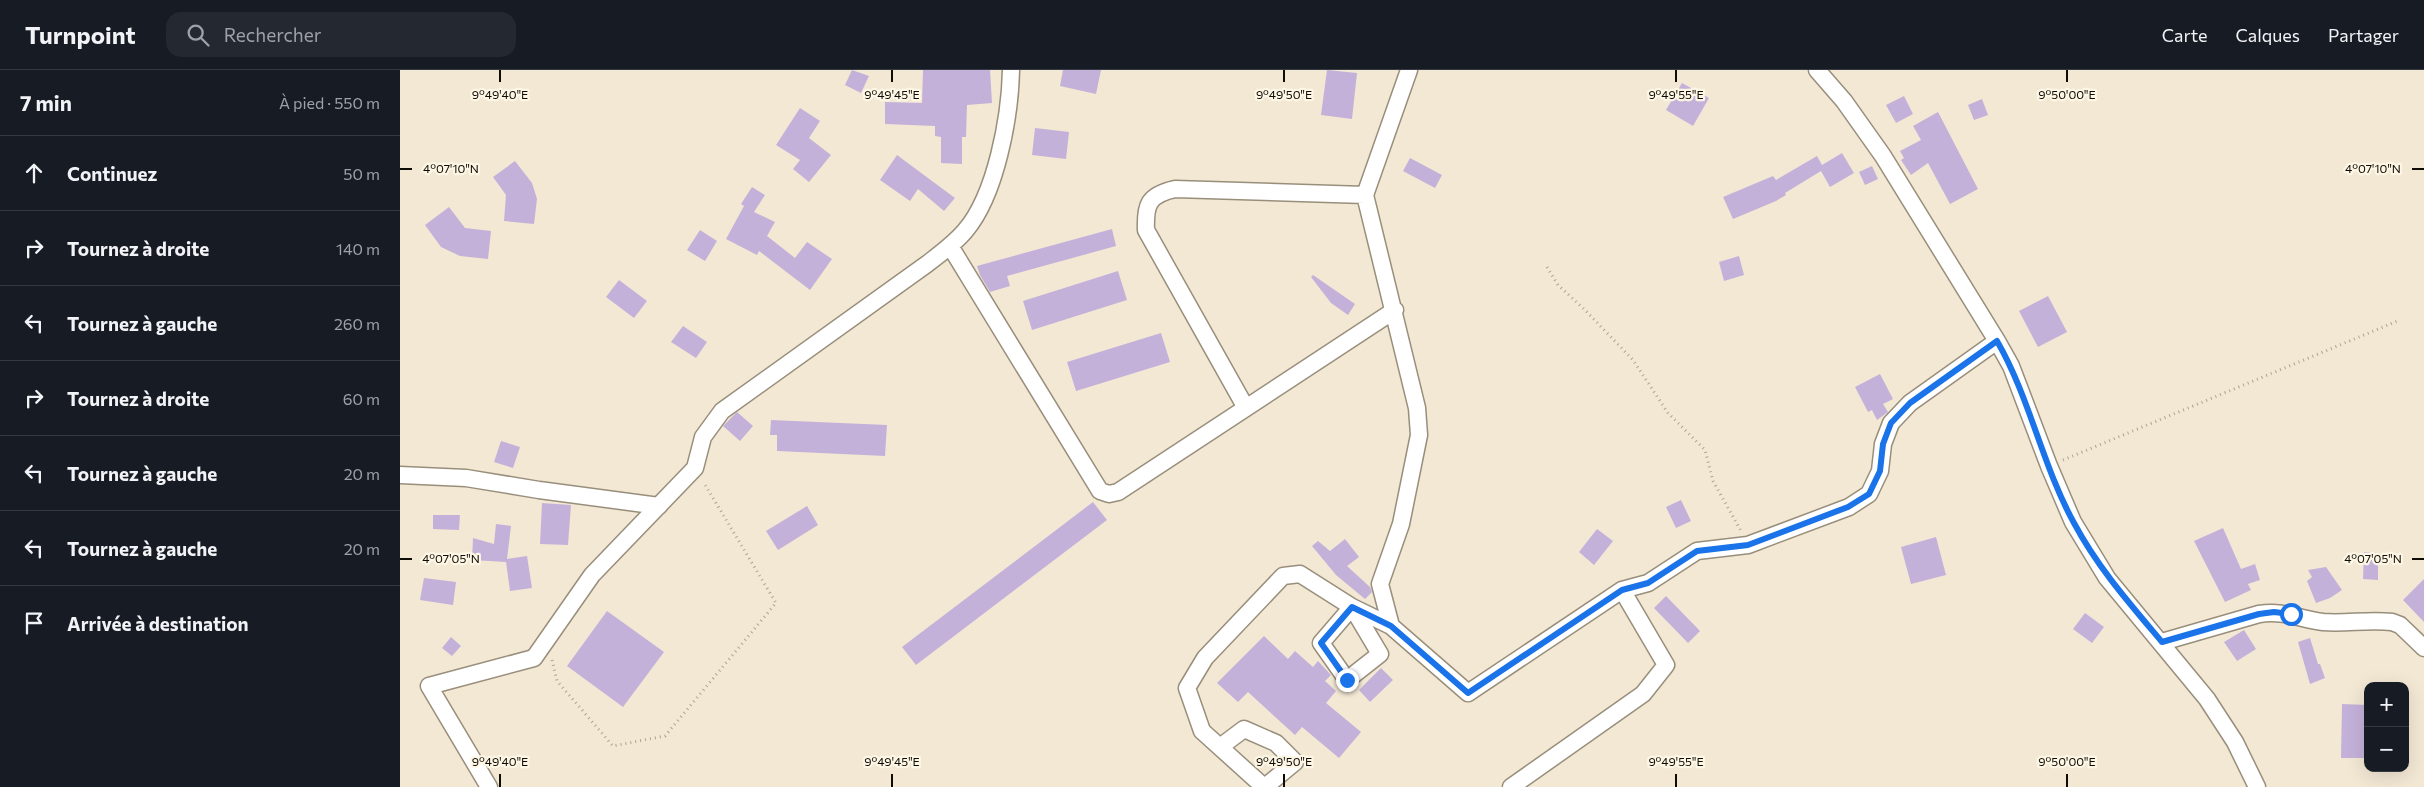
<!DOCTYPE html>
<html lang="fr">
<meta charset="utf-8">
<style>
:root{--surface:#171b24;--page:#242831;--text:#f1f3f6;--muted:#9ea1a6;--line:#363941}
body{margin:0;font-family:Commissioner,sans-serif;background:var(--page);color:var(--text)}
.controls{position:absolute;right:15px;bottom:15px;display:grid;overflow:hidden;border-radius:10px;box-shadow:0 5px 20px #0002}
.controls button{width:45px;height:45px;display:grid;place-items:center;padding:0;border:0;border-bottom:1px solid var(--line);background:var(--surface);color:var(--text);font:25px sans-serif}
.stop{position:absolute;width:15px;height:15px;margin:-11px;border:4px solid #1a73e8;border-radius:50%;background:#fff}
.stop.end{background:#1a73e8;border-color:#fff;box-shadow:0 1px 5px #0008}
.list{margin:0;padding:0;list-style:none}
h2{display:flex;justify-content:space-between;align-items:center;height:65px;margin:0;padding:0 20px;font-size:21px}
h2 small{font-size:16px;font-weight:400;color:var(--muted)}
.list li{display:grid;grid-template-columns:32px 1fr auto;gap:15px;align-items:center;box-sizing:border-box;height:75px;padding:0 20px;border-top:1px solid var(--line)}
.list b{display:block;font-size:19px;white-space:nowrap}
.list em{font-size:16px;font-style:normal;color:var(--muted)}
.icon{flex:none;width:28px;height:28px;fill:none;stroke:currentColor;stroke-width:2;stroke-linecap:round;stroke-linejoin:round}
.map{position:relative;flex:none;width:2024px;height:717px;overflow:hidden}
header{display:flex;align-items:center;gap:30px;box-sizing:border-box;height:70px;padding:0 25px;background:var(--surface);border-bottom:1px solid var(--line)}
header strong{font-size:24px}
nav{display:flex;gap:28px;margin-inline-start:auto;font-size:18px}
.search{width:350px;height:45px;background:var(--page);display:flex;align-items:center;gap:12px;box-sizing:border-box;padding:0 18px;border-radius:15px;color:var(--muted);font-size:19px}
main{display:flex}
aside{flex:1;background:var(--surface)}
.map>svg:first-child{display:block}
.building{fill:#c4b1da}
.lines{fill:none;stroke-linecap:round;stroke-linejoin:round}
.minor-casing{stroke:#988e7b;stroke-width:19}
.path{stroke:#ada494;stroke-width:3;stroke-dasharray:1 4;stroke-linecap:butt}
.minor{stroke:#fff;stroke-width:16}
.route{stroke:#1a73e8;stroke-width:6}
.ticks{fill:none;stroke:#0e0b05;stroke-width:2}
.ticks-label{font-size:12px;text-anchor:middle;fill:#0e0b05;stroke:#fef6e5;stroke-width:4.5;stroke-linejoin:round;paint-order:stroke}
</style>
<header>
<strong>Turnpoint</strong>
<div class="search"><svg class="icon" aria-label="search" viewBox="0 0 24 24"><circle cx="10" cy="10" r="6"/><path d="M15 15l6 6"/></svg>Rechercher</div>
<nav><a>Carte</a><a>Calques</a><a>Partager</a></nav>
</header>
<main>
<aside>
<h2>7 min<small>À pied · 550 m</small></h2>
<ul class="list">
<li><svg class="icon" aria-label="ahead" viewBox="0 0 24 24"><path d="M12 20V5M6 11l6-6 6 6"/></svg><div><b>Continuez</b></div><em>50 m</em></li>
<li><svg class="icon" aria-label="right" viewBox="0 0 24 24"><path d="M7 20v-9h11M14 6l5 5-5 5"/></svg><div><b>Tournez à droite</b></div><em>140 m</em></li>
<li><svg class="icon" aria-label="left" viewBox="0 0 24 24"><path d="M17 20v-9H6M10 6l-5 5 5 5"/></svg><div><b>Tournez à gauche</b></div><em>260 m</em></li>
<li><svg class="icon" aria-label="right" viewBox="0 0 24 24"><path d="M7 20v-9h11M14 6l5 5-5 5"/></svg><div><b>Tournez à droite</b></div><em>60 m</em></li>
<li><svg class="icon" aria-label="left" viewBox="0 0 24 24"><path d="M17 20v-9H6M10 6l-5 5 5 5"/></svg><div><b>Tournez à gauche</b></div><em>20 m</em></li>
<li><svg class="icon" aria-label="left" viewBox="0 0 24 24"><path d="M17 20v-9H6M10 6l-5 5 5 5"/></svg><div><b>Tournez à gauche</b></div><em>20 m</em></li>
<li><svg class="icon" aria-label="arrive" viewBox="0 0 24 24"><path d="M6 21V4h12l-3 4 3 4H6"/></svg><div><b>Arrivée à destination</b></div></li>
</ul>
</aside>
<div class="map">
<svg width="2024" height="717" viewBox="0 0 2024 717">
<rect width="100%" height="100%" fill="#f3e8d4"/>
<path class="building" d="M452,0L469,6L461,23L445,15Z
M523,0H590L592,33L567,35L566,67H562V94L541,93V67L535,66V56L485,54V32L522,33Z
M663,0H701L696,24L660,16Z
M927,0L957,3L952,49L921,45Z
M1282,13L1309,28L1293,56L1266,40Z
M1504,26L1513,44L1496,53L1486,35Z
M1582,29L1588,45L1574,50L1568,35Z
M400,38L420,51L409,68L431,85L409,112L393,99L400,90L376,75Z
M1538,42L1578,119L1550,134L1528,93L1511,105L1501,90L1504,88L1500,81L1521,70L1513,56Z
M635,58L669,62L666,89L632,85Z
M1442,83L1454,103L1430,117L1421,101L1385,123L1386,125L1376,131L1333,149L1323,127L1373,106L1376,110L1417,86L1422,95Z
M497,85L555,128L544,141L518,119L510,131L480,110Z
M1010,88L1042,105L1035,118L1003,101Z
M115,91L132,113L137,129L134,154L104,151L106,125L93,107Z
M1472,96L1478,109L1465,115L1459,102Z
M352,117L365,125L354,142L375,152L367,166L395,188L407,172L432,189L410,220L359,181L357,185L326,169L344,136L341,134Z
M49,137L65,158L91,161L88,189L60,186L41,177L25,155Z
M712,159L716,176L607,206L610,216L590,222L580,205L577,196Z
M300,160L317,171L305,191L287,180Z
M1339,186L1344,205L1324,211L1319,192Z
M718,201L727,230L632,260L623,231Z
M913,205L955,234L948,245L931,233L911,207Z
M219,210L247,231L234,248L206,227Z
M1648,226L1667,262L1638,277L1619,241Z
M283,256L307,272L296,288L271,272Z
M761,263L770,292L676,321L667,292Z
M1480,304L1493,329L1483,334L1488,342L1477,350L1472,340L1468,342L1455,317Z
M337,342L353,356L340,371L323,356Z
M371,350L487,355L485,386L377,381V365H370Z
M101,371L120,377L113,398L94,392Z
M1281,430L1291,451L1276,458L1266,437Z
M693,432L707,450L516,595L502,577Z
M142,433L171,435L168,475L140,474Z
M407,436L418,455L378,480L366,461Z
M33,445H60L59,460L33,459Z
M96,454L111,456L107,489L127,486L132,518L110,521L106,492L72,490L73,468L94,474Z
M1823,458L1841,499L1855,494L1860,510L1848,514L1851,520L1825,532L1794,471Z
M1197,459L1213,471L1194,495L1179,482Z
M1536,467L1546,505L1511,514L1501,477Z
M945,469L959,487L947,496L970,517L972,522L965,529L936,505L912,476L918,471L930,481Z
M1964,482L1978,483V510L1963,509Z
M1926,497L1942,520L1930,528L1916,533L1907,511L1912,507L1908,500Z
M24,508L56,512L53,535L20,530Z
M2024,509V552L2003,530Z
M1266,526L1300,561L1288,573L1254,538Z
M207,541L264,582L223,637L167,596Z
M1685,543L1704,557L1692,573L1673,559Z
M1844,560L1856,579L1837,591L1824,572Z
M864,566L888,589L895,581L913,597L918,591L931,605L925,611L936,621L926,633L961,662L939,688L902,657L895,665L848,622L838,632L817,613Z
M51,567L61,576L52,586L42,578Z
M1910,568L1918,594H1920L1925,608L1910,614L1898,572Z
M981,598L993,610L970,632L959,620Z
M1942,634L1968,635V688H1941Z"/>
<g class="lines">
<defs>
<path id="minor" d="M1009,0L965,125L1017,338L1019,365L1001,454L980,514L991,556L1068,623L1222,520L1248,513L1297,481L1348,475L1449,437L1469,424L1480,401L1483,374L1491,353L1510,333L1597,271
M1417,0L1444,31L1483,86L1597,271L1611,296L1649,396L1673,452L1707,508L1807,629L1835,672L1857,717
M550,176L700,421L709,424L718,422L995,240
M846,338L746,160C745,135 748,125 775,119L965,125
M0,405L66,408L139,420L259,436
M952,537L980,584L947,610L921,573Z
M1762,572L1859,544C1884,540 1899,549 1923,552C1946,554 1969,549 1992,552L2000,555L2024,578
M820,677L844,659L876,673L895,692L865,717
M89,717L29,616L134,588L192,505L295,398L303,367L322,341L527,194C540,184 554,174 565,161C596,125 610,47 611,0
M864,717L802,661L787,618L805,588L883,506L900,504L952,537L991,556
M1111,717L1243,624L1266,595L1222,520"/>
</defs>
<use href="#minor" class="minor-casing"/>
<path class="path" d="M1147,197L1158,215L1185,240L1233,290L1268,343L1305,380L1313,411L1341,461
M1663,390L2000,250
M152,590L157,611L213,676L265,666L376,533L304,413"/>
<use href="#minor" class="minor"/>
</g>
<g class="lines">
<path class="route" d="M947,610L921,573L952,537L991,556L1068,623L1222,520L1248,513L1297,481L1348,475L1448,437L1469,424L1480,401L1483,374L1491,353L1510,333L1597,271C1630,328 1642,395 1674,453C1698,498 1730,534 1762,572L1859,544L1874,542L1891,544"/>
</g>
<path class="ticks" d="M100,0V12M492,0V12M884,0V12M1276,0V12M1667,0V12M0,99H12M2012,99H2024M0,489H12M2012,489H2024M100,704V717M492,704V717M884,704V717M1276,704V717M1667,704V717"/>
<g class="ticks-label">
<text x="100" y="29">9°49'40"E</text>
<text x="492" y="29">9°49'45"E</text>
<text x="884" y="29">9°49'50"E</text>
<text x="1276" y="29">9°49'55"E</text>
<text x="1667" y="29">9°50'00"E</text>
<text x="51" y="103">4°07'10"N</text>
<text x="1973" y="103">4°07'10"N</text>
<text x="51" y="493">4°07'05"N</text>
<text x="1973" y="493">4°07'05"N</text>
<text x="100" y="696">9°49'40"E</text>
<text x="492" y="696">9°49'45"E</text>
<text x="884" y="696">9°49'50"E</text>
<text x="1276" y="696">9°49'55"E</text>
<text x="1667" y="696">9°50'00"E</text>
</g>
</svg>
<div class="controls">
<button>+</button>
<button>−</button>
</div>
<div class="stop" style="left:1891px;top:544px"></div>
<div class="stop end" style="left:947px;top:610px"></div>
</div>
</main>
